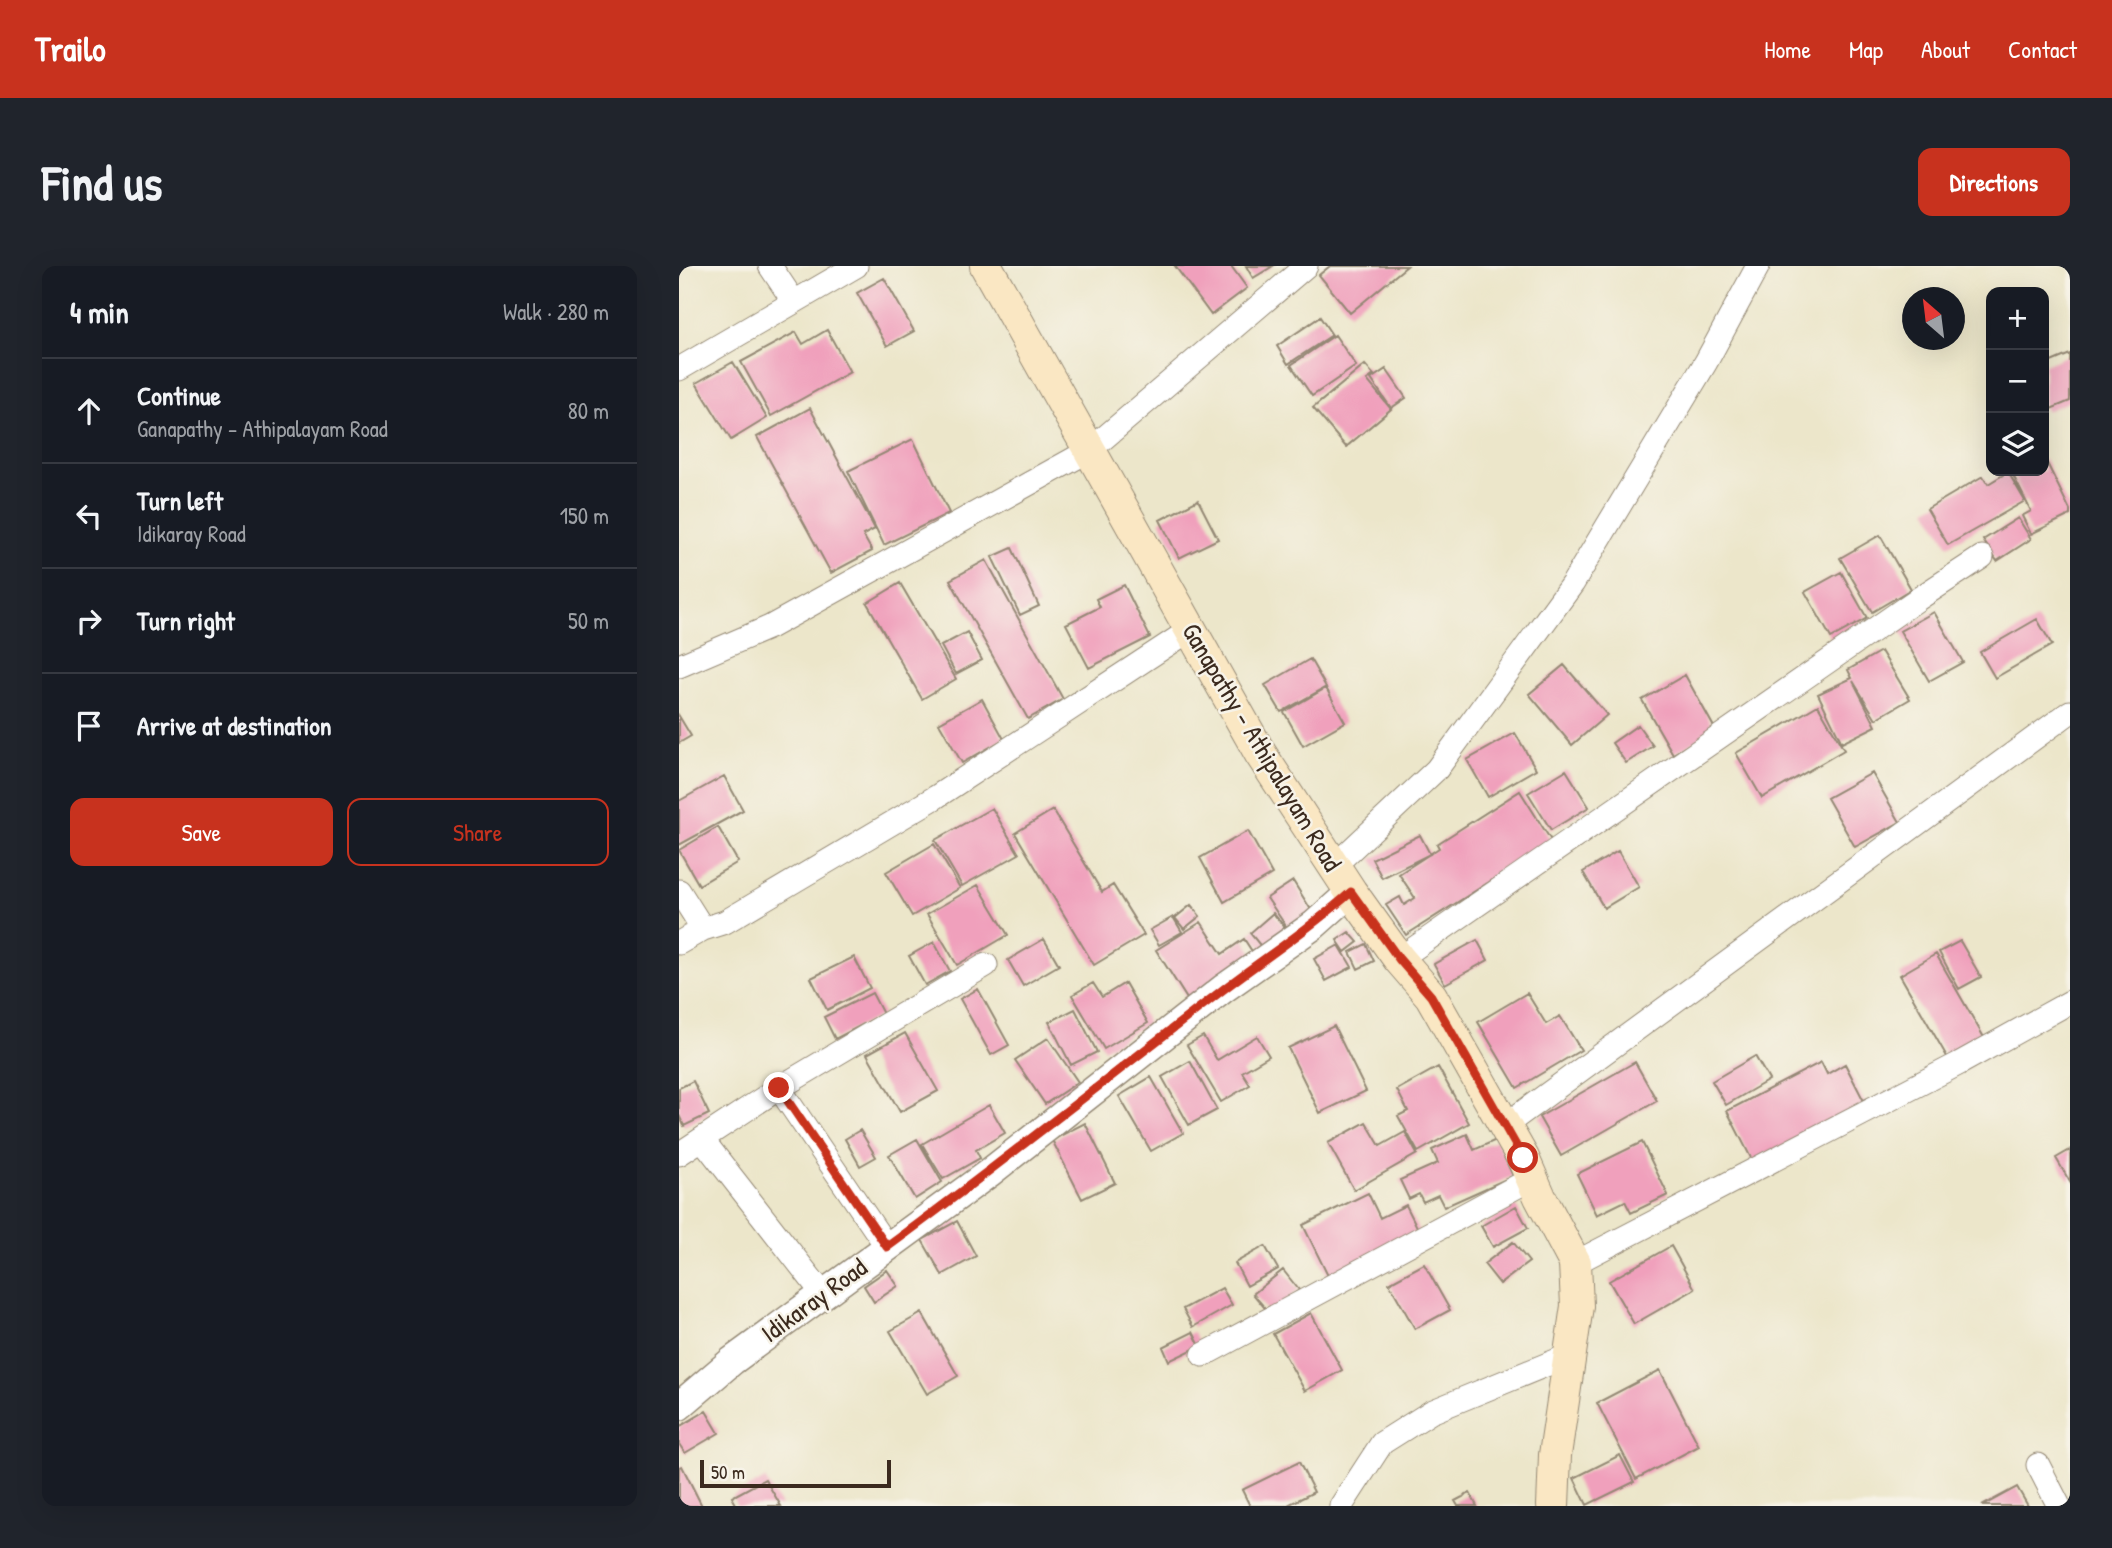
<!DOCTYPE html>
<meta charset="utf-8">
<style>
:root{--surface:#171b24;--page:#20242c;--text:#f1f3f6;--muted:#9ea1a6;--line:#363941;--accent:#c8321e}
body{margin:0;font-family:"Patrick Hand",sans-serif;background:var(--page);color:var(--text)}
.controls{position:absolute;right:21px;top:21px;display:grid;overflow:hidden;border-radius:14px;box-shadow:0 7px 28px #0002}
.controls button{width:63px;height:63px;display:grid;place-items:center;padding:0;border:0;border-bottom:2px solid var(--line);background:var(--surface);color:var(--text);font:35px sans-serif}
.compass{position:absolute;left:1223px;top:21px;width:63px;height:63px;border-radius:50%;background:var(--surface);box-shadow:0 7px 28px #0002;rotate:332deg}
.scale{position:absolute;left:21px;bottom:18px;width:191px;box-sizing:border-box;padding-left:7px;border:4px solid #3b2a1e;border-top:0;font-size:19px;line-height:24px;white-space:nowrap;color:#3b2a1e;-webkit-text-stroke:5px #f7f3e8;paint-order:stroke}
.stop{position:absolute;width:21px;height:21px;margin:-16px;border:5px solid #c8321e;border-radius:50%;background:#fff}
.stop.end{background:#c8321e;border-color:#fff;box-shadow:0 2px 7px #0008}
.list{margin:0;padding:0;list-style:none}
h2{display:flex;justify-content:space-between;align-items:center;height:91px;margin:0;padding:0 28px;font-size:30px}
h2 small{font-size:23px;font-weight:400;color:var(--muted)}
.list li{display:grid;grid-template-columns:46px 1fr auto;gap:21px;align-items:center;box-sizing:border-box;height:105px;padding:0 28px;border-top:2px solid var(--line)}
.list b{display:block;font-size:26px;white-space:nowrap}
.list p{margin:0;font-size:23px;white-space:nowrap;color:var(--muted)}
.list em{font-size:23px;font-style:normal;color:var(--muted)}
.actions{display:flex;gap:14px;padding:21px 28px}
.actions a{flex:1;padding:16px 0;border:2px solid var(--accent);border-radius:14px;text-align:center;font-size:24px;color:var(--accent)}
.actions .main{background:var(--accent);color:#fff}
.icon{flex:none;width:38px;height:38px;fill:none;stroke:currentColor;stroke-width:2;stroke-linecap:round;stroke-linejoin:round}
.map{position:relative;flex:none;width:1391px;height:1240px;overflow:hidden;border-radius:14px}
header{display:flex;align-items:center;gap:42px;box-sizing:border-box;height:98px;padding:0 35px;background:var(--accent);color:#fff}
header strong{font-size:33px}
nav{display:flex;gap:38px;margin-inline-start:auto;font-size:24px}
.intro{display:flex;align-items:center;justify-content:space-between;box-sizing:border-box;height:168px;padding:0 42px}
h1{margin:0;font-size:49px}
.button{padding:18px 32px;border-radius:14px;background:var(--accent);color:#fff;font-size:24px;font-weight:700}
main{display:flex;gap:42px;padding:0 42px}
aside{flex:1;background:var(--surface);border-radius:14px;box-shadow:0 7px 28px #0002}
.map>svg:first-child{display:block}
.building{fill:#f0a0bc}
.lines{fill:none;stroke-linecap:round;stroke-linejoin:round}
.minor-casing{stroke:#948874;stroke-width:25}
.tertiary-casing{stroke:#948874;stroke-width:31}
.secondary-casing{stroke:#948874;stroke-width:34}
.minor{stroke:#fff;stroke-width:23}
.tertiary{stroke:#fff;stroke-width:28}
.secondary{stroke:#fae7c3;stroke-width:32}
.route{stroke:#c8321e;stroke-width:9}
.labels{text-anchor:middle;stroke-width:5;stroke-linejoin:round;paint-order:stroke}
.street-label{font-size:26px;fill:#3b2a1e;stroke:#f7f3e8}
</style>
<header>
<strong>Trailo</strong>
<nav><a>Home</a><a>Map</a><a>About</a><a>Contact</a></nav>
</header>
<div class="intro"><h1>Find us</h1><a class="button">Directions</a></div>
<main>
<aside>
<h2>4 min<small>Walk · 280 m</small></h2>
<ul class="list">
<li><svg class="icon" aria-label="ahead" viewBox="0 0 24 24"><path d="M12 20V5M6 11l6-6 6 6"/></svg><div><b>Continue</b><p>Ganapathy - Athipalayam Road</p></div><em>80 m</em></li>
<li><svg class="icon" aria-label="left" viewBox="0 0 24 24"><path d="M17 20v-9H6M10 6l-5 5 5 5"/></svg><div><b>Turn left</b><p>Idikaray Road</p></div><em>150 m</em></li>
<li><svg class="icon" aria-label="right" viewBox="0 0 24 24"><path d="M7 20v-9h11M14 6l5 5-5 5"/></svg><div><b>Turn right</b></div><em>50 m</em></li>
<li><svg class="icon" aria-label="arrive" viewBox="0 0 24 24"><path d="M6 21V4h12l-3 4 3 4H6"/></svg><div><b>Arrive at destination</b></div></li>
</ul>
<div class="actions"><a class="main">Save</a><a>Share</a></div>
</aside>
<div class="map">
<svg width="1391" height="1240" viewBox="0 0 1391 1240">
<rect width="100%" height="100%" fill="#f7f3e8"/>
<filter id="ink" filterUnits="userSpaceOnUse"><feTurbulence type="fractalNoise" baseFrequency=".0143" numOctaves="2"/><feDisplacementMap in="SourceGraphic" scale="14" xChannelSelector="R" yChannelSelector="G"/><feConvolveMatrix kernelMatrix="1 2 1 2 8 2 1 2 1" color-interpolation-filters="sRGB"/></filter>
<filter id="wash" filterUnits="userSpaceOnUse"><feTurbulence type="fractalNoise" baseFrequency=".00686" numOctaves="4" result="noise"/><feDisplacementMap in="SourceGraphic" scale="28" xChannelSelector="R" yChannelSelector="G"/><feGaussianBlur stdDeviation="1.57" result="paint"/><feColorMatrix in="noise" values="0 0 0 0 0 0 0 0 0 0 0 0 0 0 0 0 0 1.4 0 .05"/><feComposite in="paint" operator="in"/></filter>
<g filter="url(#wash)">
<rect width="100%" height="100%" fill="#ece6ca"/>
<g id="blocks">
<path class="building" d="M496,0H552L568,22L532,49Z
M567,0H594L574,12Z
M651,0H728L671,47L640,9Z
M205,12L235,65L208,80L178,27Z
M641,51L653,69L609,98L598,80Z
M148,64L171,106L92,150L62,96L117,66L124,78Z
M656,69L677,100L633,130L612,99Z
M1391,88V135L1367,145L1365,140V99Z
M54,96L88,152L52,174L17,117Z
M686,99L695,109L688,114L712,143L667,181L634,142Z
M707,103L727,132L712,142L692,113Z
M131,142L196,263L184,269L193,285L152,307L78,171Z
M234,173L270,247L205,279L169,205Z
M1365,191L1391,244V249L1352,268L1343,250L1352,245L1332,205H1365Z
M1329,206L1346,235L1269,279L1248,243L1304,210L1309,218Z
M519,234L539,273L500,292L481,254Z
M1339,252L1352,273L1318,295L1304,274Z
M1201,269L1232,323L1193,346L1161,292Z
M333,282L360,340L341,349L313,291Z
M307,294L384,433L349,453L271,314Z
M1162,306L1188,352L1152,372L1126,326Z
M221,317L277,413L243,433L188,337Z
M445,319L471,371L410,402L387,358L421,341L417,333Z
M1255,346L1284,396L1250,415L1221,365Z
M1358,353L1373,379L1316,412L1301,386Z
M288,366L303,394L277,408L262,380Z
M1202,385L1231,433L1197,453L1174,415L1197,460L1163,477L1139,428L1173,412L1169,404Z
M631,393L647,421L602,446L586,419Z
M885,399L928,449L893,479L850,428Z
M1006,409L1036,463L994,488L963,434Z
M647,422L666,456L624,480L605,446Z
M303,433L325,473L283,497L260,457Z
M1139,439L1165,484L1083,532L1057,487Z
M0,450L12,470L0,477Z
M959,459L974,480L947,497L933,477Z
M836,467L857,503L809,531L788,494Z
M887,504L910,541L872,564L849,527Z
M1193,507L1221,556L1176,581L1148,532Z
M45,510L64,544L0,579V535Z
M841,525L873,576L727,669L707,639L721,631L725,639L736,632L720,608L760,582L758,578Z
M313,542L340,588L283,620L256,574Z
M374,544L423,626L434,619L465,669L415,699L336,567Z
M39,561L59,596L20,619L0,584Z
M569,565L593,608L545,636L521,592Z
M741,569L751,588L703,612L693,593Z
M255,578L281,622L233,650L207,606Z
M939,585L960,621L925,642L904,606Z
M614,615L634,647L609,663L588,632Z
M299,619L329,669L278,699L248,648Z
M512,639L521,650L505,663L496,652Z
M594,647L608,664L585,684L571,667Z
M494,651L503,666L480,679L471,664Z
M522,656L543,688L565,673L578,693L510,736L477,684Z
M670,666L679,676L666,686L658,674Z
M365,673L380,699L344,720L329,694Z
M798,674L809,694L766,718L755,698Z
M1281,675L1302,711L1280,723L1260,686Z
M255,676L271,705L246,719L230,690Z
M687,678L695,695L679,703L671,686Z
M660,679L673,701L647,715L635,693Z
M1257,688L1307,775L1271,796L1221,709Z
M175,691L191,722L148,744L132,712Z
M414,717L423,731L446,717L469,757L425,783L393,729Z
M299,723L330,779L312,789L281,733Z
M193,727L204,748L156,773L145,751Z
M848,727L867,758L881,750L902,784L838,822L799,756Z
M396,743L418,786L392,799L370,756Z
M655,760L687,825L641,847L609,782Z
M226,767L259,825L221,846L188,788Z
M524,770L538,794L578,770L590,790L563,806L571,819L542,836L508,779Z
M369,772L399,816L366,838L336,794Z
M1076,790L1090,814L1047,839L1033,815Z
M511,795L538,844L510,859L483,811Z
M956,796L978,835L882,890L860,851Z
M1142,796L1148,808L1166,798L1187,839L1074,896L1048,845Z
M759,801L790,857L739,886L719,850L729,845L718,824Z
M472,811L504,867L472,885L440,830Z
M14,815L30,848L5,860L0,849V822Z
M310,839L326,867L297,884L301,892L264,913L243,878Z
M687,856L701,880L726,866L738,888L675,924L649,877Z
M406,857L436,917L403,933L373,874Z
M181,864L197,891L181,900L166,873Z
M788,868L795,884L817,874L834,910L765,941L759,929L744,936L740,928L730,933L721,914L759,897L753,884Z
M238,873L263,916L236,933L210,889Z
M963,876L989,929L952,947L946,935L918,949L898,908Z
M1391,884V916L1377,892Z
M689,927L701,952L727,939L740,965L649,1010L624,959Z
M837,940L849,962L814,981L802,960Z
M278,955L297,990L263,1009L243,974Z
M834,976L850,996L821,1018L805,998Z
M586,980L599,1003L568,1020L556,997Z
M992,980L1016,1023L955,1058L930,1015Z
M745,998L771,1044L736,1063L710,1017Z
M208,1004L219,1020L195,1036L185,1020Z
M604,1004L620,1024L591,1048L574,1028Z
M543,1022L553,1039L514,1061L504,1043Z
M243,1047L279,1110L248,1128L211,1065Z
M632,1047L663,1104L626,1125L594,1068Z
M514,1066L521,1080L490,1095L484,1081Z
M981,1104L1020,1180L957,1213L918,1137Z
M27,1145L40,1167L6,1187L0,1178V1161Z
M941,1189L955,1216L908,1239L895,1212Z
M620,1196L635,1226L607,1240H571L563,1224Z
M3,1200L23,1240H0V1201Z
M86,1213L102,1240H58L53,1231Z
M1338,1221L1349,1240H1303Z
M791,1227L798,1240H779L776,1235Z"/>
</g>
</g>
<g filter="url(#ink)">
<use href="#blocks" fill-opacity="0" stroke="#948874" stroke-width="2"/>
<g class="lines">
<defs>
<path id="minor" d="M91,0L115,36
M0,103L177,0
M0,400L91,361L411,184L627,0
M655,600L758,503L894,317L1027,96L1079,0
M0,625L24,663
M0,677L24,663L46,656L257,531L511,364
M720,693L1239,333L1303,291
M100,822L208,981
M825,860L1391,446
M23,873L144,1028
M0,888L100,822L307,699
M896,997L1281,797L1391,736
M524,1089L852,913
M1359,1199L1380,1240
M662,1240L703,1177L752,1146L891,1089"/>
<path id="tertiary" d="M0,1140L53,1095L310,907L544,723L635,659L672,626"/>
<path id="secondary" d="M307,0L581,487L672,626L720,693L752,730L844,892L861,931L896,997L898,1040L876,1189L874,1240"/>
</defs>
<use href="#minor" class="minor-casing"/>
<use href="#tertiary" class="tertiary-casing"/>
<use href="#secondary" class="secondary-casing"/>
<use href="#minor" class="minor"/>
<use href="#tertiary" class="tertiary"/>
<use href="#secondary" class="secondary"/>
</g>
</g>
<g class="lines" filter="url(#ink)">
<path class="route" d="M100,822L208,981C322,898 430,811 541,726C585,692 631,663 672,626L720,693L752,730L844,892"/>
</g>
<g class="labels">
<g class="street-label">
<text transform="translate(583 481) rotate(59)" y="9">Ganapathy - Athipalayam Road</text>
<text transform="translate(135 1034) rotate(-36)" y="9">Idikaray Road</text>
</g>
</g>
</svg>
<div class="controls">
<button>+</button>
<button>−</button>
<button><svg class="icon" aria-label="layers" viewBox="0 0 24 24"><path d="M12 4l9 5-9 5-9-5zM3 14l9 5 9-5"/></svg></button>
</div>
<svg class="compass" viewBox="-18 -18 36 36"><path d="M0-13l5 13h-10z" fill="#e53935"/><path d="M0 13l5-13h-10z" fill="#9ea1a6"/></svg>
<div class="scale">50 m</div>
<div class="stop" style="left:844px;top:892px"></div>
<div class="stop end" style="left:100px;top:822px"></div>
</div>
</main>
